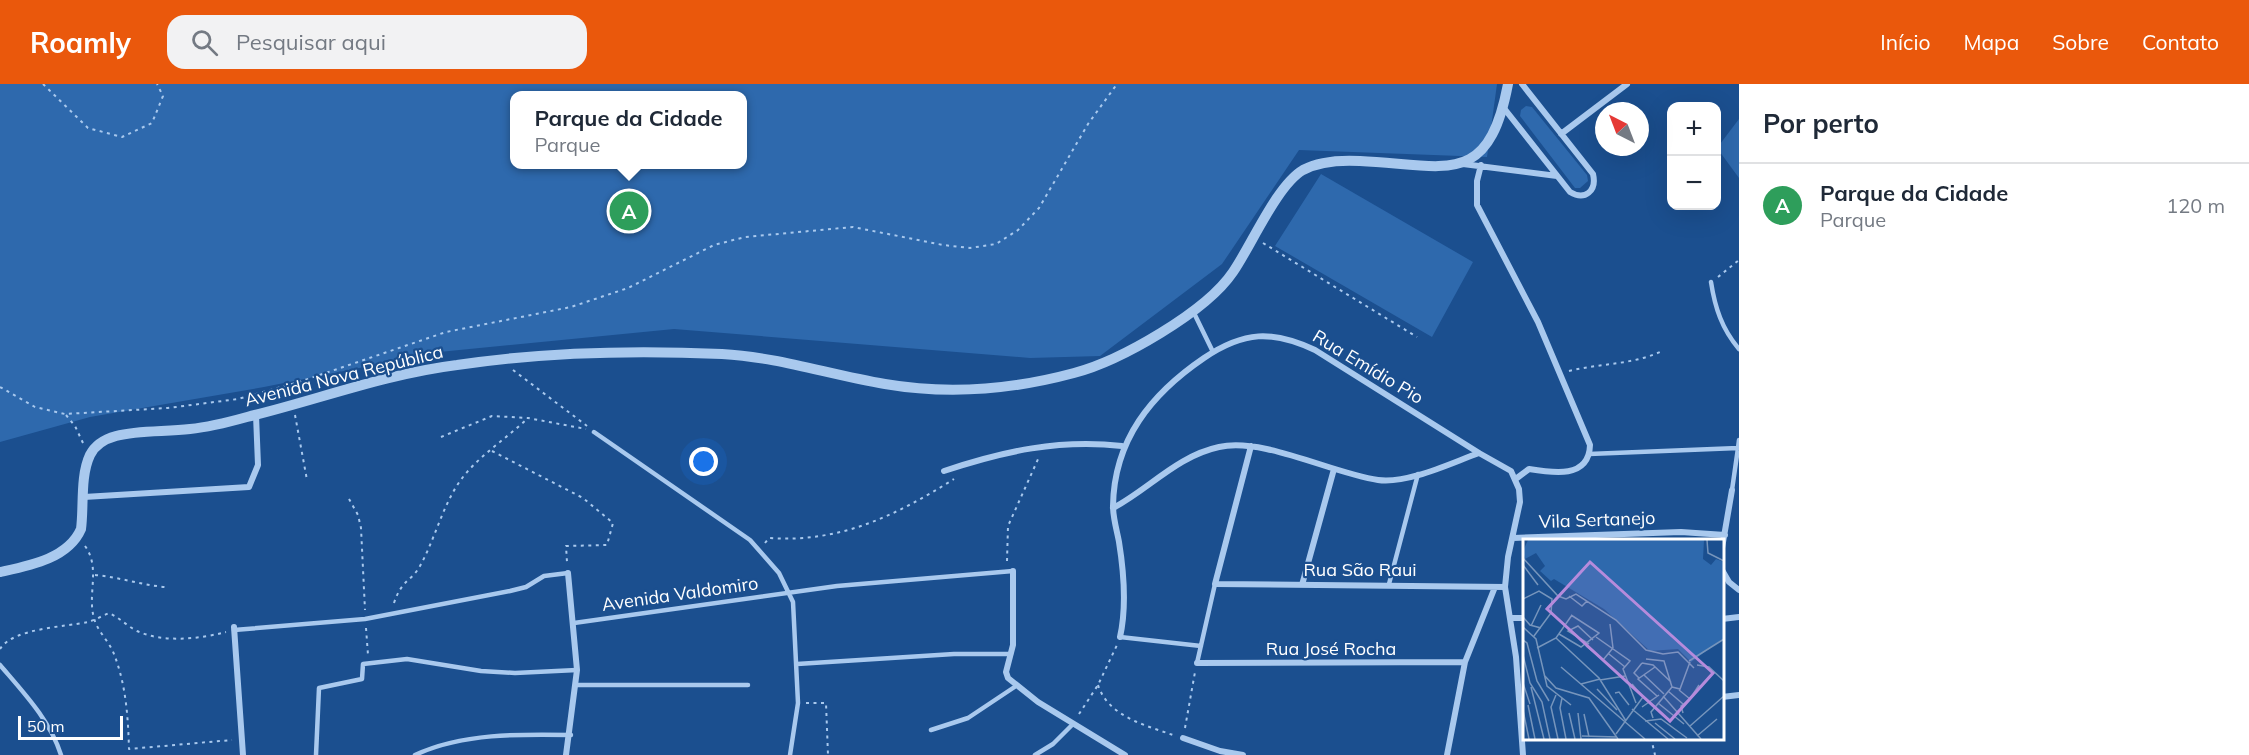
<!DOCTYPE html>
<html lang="pt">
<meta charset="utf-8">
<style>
:root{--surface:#fff;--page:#f2f2f3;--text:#1f2937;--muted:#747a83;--line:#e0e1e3;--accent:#ea580c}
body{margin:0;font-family:Mulish,sans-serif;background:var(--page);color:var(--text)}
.controls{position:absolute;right:18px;top:18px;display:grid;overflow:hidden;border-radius:12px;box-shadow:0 6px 24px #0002}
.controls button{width:54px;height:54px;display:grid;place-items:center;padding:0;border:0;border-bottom:2px solid var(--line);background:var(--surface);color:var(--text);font:30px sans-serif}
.compass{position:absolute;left:1595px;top:18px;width:54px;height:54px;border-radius:50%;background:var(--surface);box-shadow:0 6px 24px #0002;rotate:318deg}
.scale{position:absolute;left:18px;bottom:15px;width:105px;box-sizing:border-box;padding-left:6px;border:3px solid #fff;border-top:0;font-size:16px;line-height:21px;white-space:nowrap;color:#fff;-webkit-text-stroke:4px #1b4f8f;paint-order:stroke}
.you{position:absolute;left:704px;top:378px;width:21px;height:21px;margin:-15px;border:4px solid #fff;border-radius:50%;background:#1a73e8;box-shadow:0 0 0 9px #1a73e833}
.badge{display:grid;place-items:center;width:39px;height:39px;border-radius:50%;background:var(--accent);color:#fff;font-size:20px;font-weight:700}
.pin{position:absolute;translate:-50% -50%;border:3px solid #fff;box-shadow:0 2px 6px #0006}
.popup{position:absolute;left:510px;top:7px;width:237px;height:78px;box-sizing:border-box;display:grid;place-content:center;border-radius:12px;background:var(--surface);filter:drop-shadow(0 2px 4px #0005);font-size:20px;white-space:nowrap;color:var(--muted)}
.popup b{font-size:22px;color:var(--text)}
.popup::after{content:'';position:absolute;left:50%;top:100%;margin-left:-12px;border:12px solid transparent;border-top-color:var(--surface)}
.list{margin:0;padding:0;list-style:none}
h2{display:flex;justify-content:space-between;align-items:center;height:78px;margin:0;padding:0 24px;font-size:26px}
h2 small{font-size:20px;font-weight:400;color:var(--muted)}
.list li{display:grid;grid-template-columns:39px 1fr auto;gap:18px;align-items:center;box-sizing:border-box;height:84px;padding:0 24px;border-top:2px solid var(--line)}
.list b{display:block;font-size:22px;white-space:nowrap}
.list p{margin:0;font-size:20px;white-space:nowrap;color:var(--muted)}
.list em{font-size:20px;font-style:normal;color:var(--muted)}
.icon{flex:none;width:33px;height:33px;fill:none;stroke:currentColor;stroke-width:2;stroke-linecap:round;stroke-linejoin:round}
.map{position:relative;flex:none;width:1739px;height:671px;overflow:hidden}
header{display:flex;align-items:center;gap:36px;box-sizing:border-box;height:84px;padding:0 30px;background:var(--accent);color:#fff}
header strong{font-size:28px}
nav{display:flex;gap:33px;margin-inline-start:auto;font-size:21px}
.search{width:420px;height:54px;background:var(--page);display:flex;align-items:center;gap:15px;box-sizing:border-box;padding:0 21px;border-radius:18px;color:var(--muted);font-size:22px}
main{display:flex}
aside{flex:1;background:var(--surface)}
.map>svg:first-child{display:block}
.green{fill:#2e69ad;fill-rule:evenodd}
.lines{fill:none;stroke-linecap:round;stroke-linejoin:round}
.path{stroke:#a9c9ee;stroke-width:2;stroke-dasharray:3 4.5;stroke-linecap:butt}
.service{stroke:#a9c9ee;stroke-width:4.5}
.minor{stroke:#a9c9ee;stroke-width:6}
.tertiary{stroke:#a9c9ee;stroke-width:10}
.labels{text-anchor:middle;stroke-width:4.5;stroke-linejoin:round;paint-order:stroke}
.street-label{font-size:18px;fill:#fff;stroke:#1b4f8f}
.inset-road{fill:none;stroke:#7695bc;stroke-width:1.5}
.view{fill:#b68bdc;fill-opacity:0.15;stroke:#b68bdc;stroke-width:3}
.inset-edge{fill:none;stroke:#fff;stroke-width:3}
</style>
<header>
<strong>Roamly</strong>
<div class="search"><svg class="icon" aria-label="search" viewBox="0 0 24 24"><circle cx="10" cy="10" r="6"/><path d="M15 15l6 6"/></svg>Pesquisar aqui</div>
<nav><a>Início</a><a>Mapa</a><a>Sobre</a><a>Contato</a></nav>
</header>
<main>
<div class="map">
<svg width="1739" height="671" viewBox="0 0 1739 671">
<rect width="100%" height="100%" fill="#1b4f8f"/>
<path class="green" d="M0,0H1497L1487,73L1299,66L1222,180L1100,272L1030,274L674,245L439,268L264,303L90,333L0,358ZM515,12H743V80H515Z
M1526,22L1532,23L1587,91L1588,97L1580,104H1575L1520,32L1521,26Z
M1739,35V94L1717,64Z
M1321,90L1473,178L1432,253L1275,162Z"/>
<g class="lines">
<path class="path" d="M43,0L88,44L122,53L152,39L163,12L157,0
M1263,159L1417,253
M1718,193L1739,176
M513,286L587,342
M1569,287C1601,279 1633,281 1662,267
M0,303L35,323L65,330L168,324L238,315L299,298L446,248L571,223L628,204L714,161L745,153L853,143L943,161L970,164L996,160L1018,146L1039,124L1088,40L1117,0
M66,331L75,342L83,359
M295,331L307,396
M441,353L492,332L528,334L586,345
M492,367L583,414L613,439L607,461L566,462L567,478
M349,415L358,431L361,444L365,526
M765,459L769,454C840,459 895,432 954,395
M85,462C101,484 87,510 94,534C97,547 109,557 114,570C126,601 128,632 129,665L232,656
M1007,477L1008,442L1039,373
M95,491C119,493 141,501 165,503
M394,519C402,495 411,498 420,482C435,455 442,423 460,397C477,373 506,355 528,334
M366,544L368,571
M0,565C13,544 65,543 88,538C95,536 102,532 109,529C120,534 127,542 137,547C163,559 199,555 226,548
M1098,601C1108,632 1144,641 1173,651
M806,619H826L828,671
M1079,630L1098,601L1117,561
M1185,644L1195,588
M1651,654L1655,671"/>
<path class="service" d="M1711,198C1715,224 1722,245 1739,265
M1193,227L1213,268
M594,348L750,456L779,489L793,518L798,619L790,671
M1589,370L1738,364L1739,356
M1732,406L1738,364
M1389,500L1418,390
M574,539L837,502L1013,487
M234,546L365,535L510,507L526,503L544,492L568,489
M1120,553L1201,562
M1197,579L1215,500
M797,580L954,570H1011
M0,581C23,608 50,636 61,671
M576,601H748
M931,646L968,634L1016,602
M316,671L319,604L362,595L363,580L407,575L481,587L515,589L577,586
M415,671C462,649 520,650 571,651
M1035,671L1053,660L1073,640"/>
<path class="minor" d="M1503,23L1570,108C1585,117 1597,107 1593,90L1522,0
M1561,50L1627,0
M1463,80L1557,92
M1481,81L1477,97V121L1538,238L1590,361C1589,395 1553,389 1529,385L1517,394
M1251,362L1215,500L1505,503
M944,387C1004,367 1059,355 1122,362
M84,413L249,403L258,381L256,331
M1113,424C1149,405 1177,372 1219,363C1263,353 1331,389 1378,396C1408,400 1451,379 1479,369
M1513,454L1681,448L1725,451
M1722,464L1732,406
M1722,486L1729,498L1739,506
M1013,487V561L1006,588L1008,594L1038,618L1125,671
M1302,501L1334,385
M1511,534H1524
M1722,535L1739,533
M234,543L243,671
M1120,553C1127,522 1124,489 1119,458C1117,447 1113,434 1113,422C1114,356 1151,310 1204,274C1244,247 1272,246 1315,266L1479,369L1511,387L1519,405L1520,418L1508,473L1505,503L1516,573L1523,671
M1197,579L1465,578
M1722,613L1739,611
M1183,654L1220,667L1243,671
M566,671L577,586L568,489
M1447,671L1465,578L1495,503"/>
<path class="tertiary" d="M0,488C28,482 68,475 81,445C84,423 80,392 90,371C95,361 105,355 116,352C139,346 166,348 190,345C210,343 229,338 247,333C317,316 385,290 457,281C544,268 634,266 722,270C778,273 830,291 885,300C949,311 1011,306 1074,289C1120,277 1206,228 1233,188C1251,162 1277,101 1303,86C1320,77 1342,76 1360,77C1446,81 1488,105 1508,0"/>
</g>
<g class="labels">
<g class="street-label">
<text transform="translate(1368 283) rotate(31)" y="6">Rua Emídio Pio</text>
<text transform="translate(344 292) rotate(-14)" y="6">Avenida Nova República</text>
<text transform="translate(1597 436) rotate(-2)" y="6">Vila Sertanejo</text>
<text x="1360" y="492">Rua São Raui</text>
<text transform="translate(680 510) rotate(-8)" y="6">Avenida Valdomiro</text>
<text x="1331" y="571">Rua José Rocha</text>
</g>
</g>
<g transform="translate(1523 455)">
<rect width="201" height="201" fill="#1b4f8f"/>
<path d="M5,1H181L180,20L188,26L193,20L201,23V99L168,123L155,110L127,112L81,70L31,40L28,42L17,32L22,27L13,14L2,20L0,12Z" fill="#2e69ad"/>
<path class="inset-road" d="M184,1L185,14L201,22M0,19L35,57L43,60L53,55L93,81L123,111L140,115L155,113L171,129M0,26L15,46M46,57L59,67L64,62M0,60L16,52L29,60L28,74L11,97M0,78L7,86L18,89M87,85L90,109M8,87L18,66M0,88L13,100L24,147L48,166M36,95L58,108L76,94L48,76M73,98L107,122L100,130L113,164M33,99L76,139L103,182M0,101L4,104L14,142L26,162M66,105L45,92L55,87L70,101M63,107L80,121L90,109M14,109L33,99L49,76M86,115L102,128M0,116L7,144L19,163L27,200M123,120L141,122L149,148M166,122L201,100M119,124L130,126L148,143M174,126L186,128L201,142M38,128L122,200M132,128L115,140L134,157M21,136L33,149L66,159L95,200M121,136L141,155M116,139L111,134L119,124M77,141L102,137M0,144L7,165M58,145L77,140M8,148L21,200M149,148L157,150L167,123M74,150L94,171M156,151L167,160L176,146M145,152L160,165M92,154L96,153L106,166M33,156L28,168L35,200M140,157L178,200M39,159L37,169L43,200M135,164L161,185M5,166L12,200M119,168L136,156M109,170L145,200M0,171L6,200M46,174L52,200M55,174L58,200M160,174L158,167L167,160M61,175L66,198M130,179L128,173L149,148M122,182L138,180L164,199M132,184L152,200M167,187L201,157M93,195L120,158L109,145M59,197L94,198M174,197L194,180"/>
<path class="view" d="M67,23L190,134L147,182L24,70Z"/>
<rect width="201" height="201" class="inset-edge"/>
</g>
</svg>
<div class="controls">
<button>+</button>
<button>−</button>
</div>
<svg class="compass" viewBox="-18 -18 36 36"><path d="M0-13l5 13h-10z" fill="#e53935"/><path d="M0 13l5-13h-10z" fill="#747a83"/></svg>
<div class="scale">50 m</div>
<div class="you"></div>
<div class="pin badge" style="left:629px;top:127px;background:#2e9e5b">A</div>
<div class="popup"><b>Parque da Cidade</b>Parque</div>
</div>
<aside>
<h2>Por perto<small></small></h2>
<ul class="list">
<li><span class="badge" style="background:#2e9e5b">A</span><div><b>Parque da Cidade</b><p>Parque</p></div><em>120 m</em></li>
</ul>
</aside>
</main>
